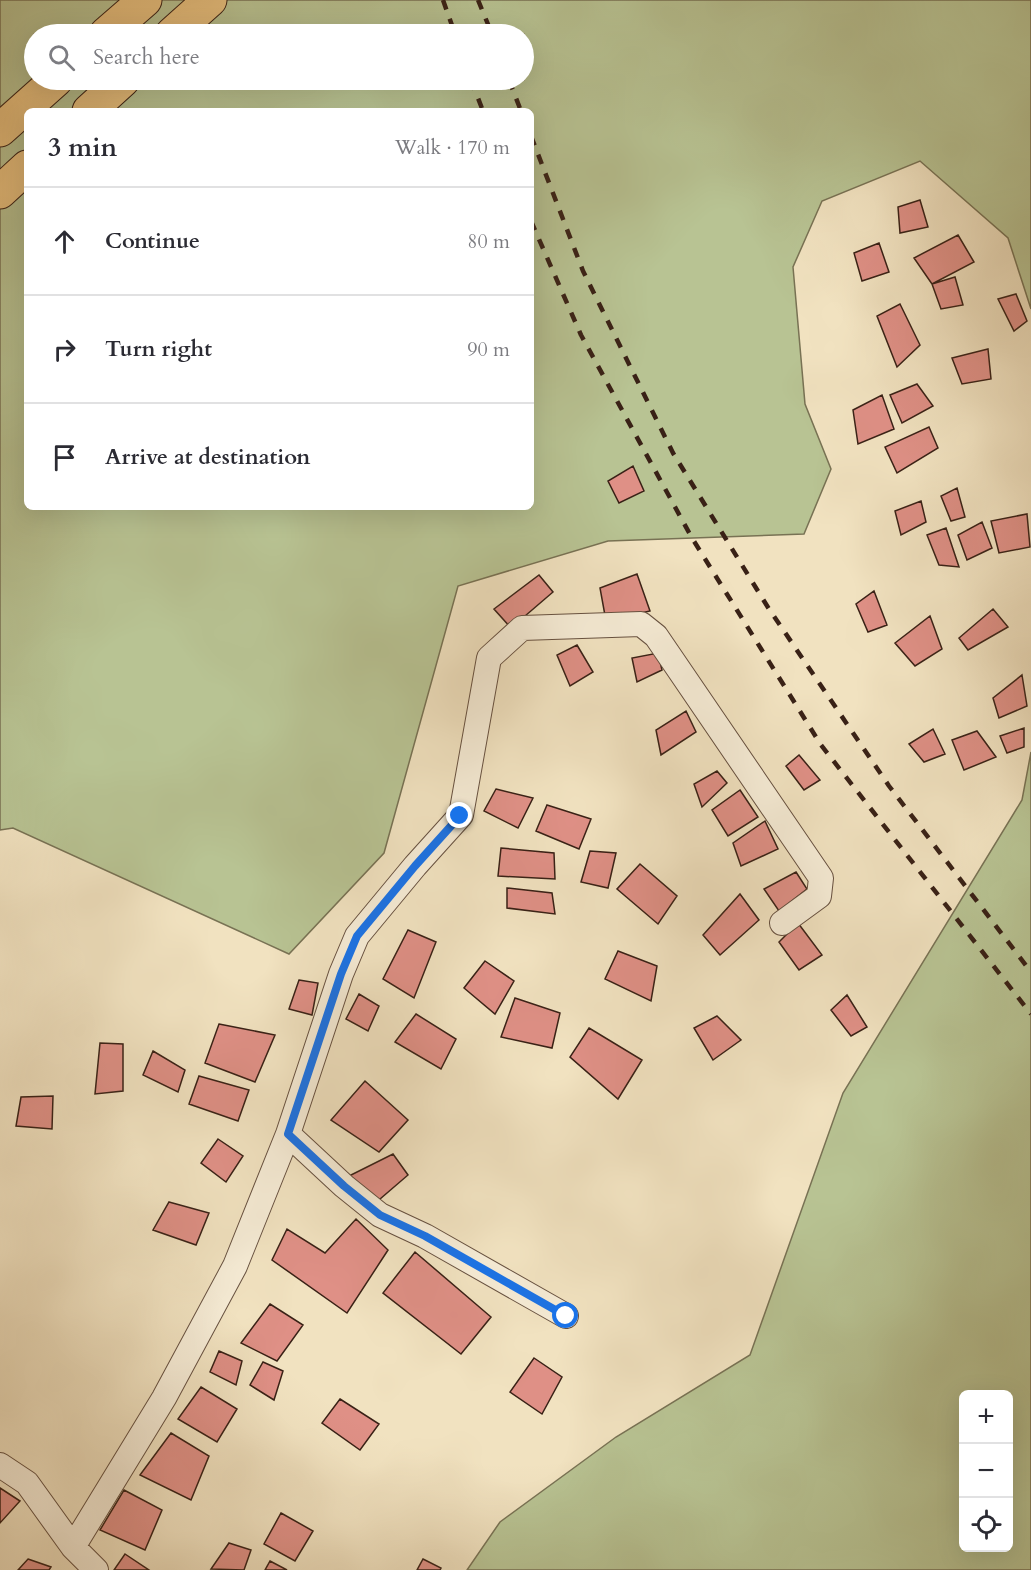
<!DOCTYPE html>
<meta charset="utf-8">
<style>
:root{--surface:#fff;--page:#f2f2f3;--text:#2b2b33;--muted:#7c7c81;--line:#e1e1e2}
body{margin:0;font-family:Cardo,serif;background:var(--page);color:var(--text)}
.controls{position:absolute;right:18px;bottom:18px;display:grid;overflow:hidden;border-radius:9px;box-shadow:0 6px 24px #0002}
.controls button{width:54px;height:54px;display:grid;place-items:center;padding:0;border:0;border-bottom:2px solid var(--line);background:var(--surface);color:var(--text);font:30px sans-serif}
.stop{position:absolute;width:18px;height:18px;margin:-14px;border:4px solid #1a73e8;border-radius:50%;background:#fff}
.stop.end{background:#1a73e8;border-color:#fff;box-shadow:0 2px 6px #0008}
.list{margin:0;padding:0;list-style:none}
h2{display:flex;justify-content:space-between;align-items:center;height:78px;margin:0;padding:0 24px;font-size:26px}
h2 small{font-size:20px;font-weight:400;color:var(--muted)}
.list li{display:grid;grid-template-columns:39px 1fr auto;gap:18px;align-items:center;box-sizing:border-box;height:108px;padding:0 24px;border-top:2px solid var(--line)}
.list b{display:block;font-size:22px;white-space:nowrap}
.list em{font-size:20px;font-style:normal;color:var(--muted)}
.icon{flex:none;width:33px;height:33px;fill:none;stroke:currentColor;stroke-width:2;stroke-linecap:round;stroke-linejoin:round}
.map{position:relative;flex:none;width:1031px;height:1570px;overflow:hidden}
.search{position:absolute;background:var(--surface);box-shadow:0 6px 24px #0002;left:24px;top:24px;width:510px;height:66px;display:flex;align-items:center;gap:15px;box-sizing:border-box;padding:0 21px;border-radius:33px;color:var(--muted);font-size:22px}
.panel{position:absolute;background:var(--surface);box-shadow:0 6px 24px #0002;left:24px;top:108px;width:510px;height:402px;border-radius:9px}
.map>svg:first-child{display:block}
.green{fill:#b8c393;stroke:#787254;stroke-width:1.5;fill-rule:evenodd}
.building{fill:#df9086;stroke:#392116;stroke-width:1.5}
.lines{fill:none;stroke-linecap:round;stroke-linejoin:round}
.minor-casing{stroke:#675140;stroke-width:26}
.motorway-casing{stroke:#392116;stroke-width:35}
.minor{stroke:#f6ecd6;stroke-width:24}
.motorway{stroke:#e8c180;stroke-width:33}
.rail{stroke:#392116;stroke-width:4.5;stroke-dasharray:10 10;stroke-linecap:butt}
.route{stroke:#1a73e8;stroke-width:8}
</style>
<div class="map">
<svg width="1031" height="1570" viewBox="0 0 1031 1570">
<rect width="100%" height="100%" fill="#f1e2c0"/>
<filter id="stains"><feTurbulence type="fractalNoise" baseFrequency=".00333" numOctaves="4"/><feColorMatrix values="0 0 0 0 .2 0 0 0 0 .09 0 0 0 0 .02 0 0 0 .5 -.17"/></filter>
<radialGradient id="worn" r=".72"><stop offset=".6" stop-color="#630" stop-opacity="0"/><stop offset="1" stop-color="#630" stop-opacity=".3"/></radialGradient>
<path class="green" d="M0,0H1031V309L1008,238L920,161L822,201L793,267L805,404L831,469L804,534L608,541L458,586L384,853L289,954L13,828L0,830ZM34,34H524V80H34ZM27,111H531V507H27Z
M1031,752V1570H467L500,1522L616,1437L750,1355L843,1093L1022,800ZM964,1394H1008V1548H964Z"/>
<path class="building" d="M920,200L928,227L900,233L898,207Z
M958,235L974,262L932,284L914,258Z
M879,243L889,272L862,281L854,253Z
M955,277L963,305L941,309L932,284Z
M1016,294L1027,321L1014,331L998,299Z
M900,304L920,345L897,367L877,316Z
M988,349L991,379L962,384L952,358Z
M917,384L933,406L902,423L890,395Z
M882,395L894,429L858,444L853,410Z
M929,427L938,448L897,473L885,447Z
M633,466L644,491L619,503L608,481Z
M957,488L965,517L951,521L941,496Z
M921,501L926,522L901,535L895,511Z
M1027,514L1030,547L999,553L991,521Z
M982,522L992,548L967,560L958,535Z
M946,528L959,567L939,565L927,535Z
M637,574L650,611L606,621L600,588Z
M539,575L553,592L511,628L494,609Z
M874,591L887,625L868,632L856,604Z
M993,609L1008,627L968,650L959,638Z
M930,616L942,649L915,666L895,643Z
M577,645L593,672L570,686L557,655Z
M658,653L662,670L637,682L632,658Z
M1022,675L1027,706L999,718L993,698Z
M686,711L696,732L661,755L656,730Z
M1024,728V747L1007,753L1000,736Z
M933,729L945,754L924,762L909,744Z
M977,731L996,757L964,770L952,740Z
M799,755L820,780L804,790L786,766Z
M717,771L727,783L702,807L694,784Z
M496,789L533,798L518,828L484,811Z
M740,790L758,817L728,836L712,810Z
M547,805L591,819L579,849L536,831Z
M765,821L778,849L741,866L733,843Z
M501,848L554,853L555,879L498,876Z
M590,851L616,853L608,888L581,882Z
M640,864L677,896L658,924L617,889Z
M796,872L807,889L779,911L764,889Z
M507,888L552,893L555,914L507,908Z
M740,894L759,920L720,955L703,935Z
M798,923L822,955L799,970L779,942Z
M408,930L436,942L414,998L383,979Z
M618,951L657,966L651,1001L605,979Z
M485,961L514,981L495,1014L464,988Z
M299,980L318,983L312,1015L289,1009Z
M359,994L379,1006L368,1031L346,1019Z
M847,995L867,1027L851,1036L831,1010Z
M515,998L560,1013L552,1048L501,1037Z
M416,1014L456,1039L441,1069L395,1042Z
M717,1016L741,1040L713,1060L694,1028Z
M219,1024L275,1035L255,1082L205,1063Z
M589,1028L642,1060L618,1099L570,1057Z
M100,1043L123,1044V1091L95,1094Z
M153,1051L185,1070L178,1092L143,1075Z
M199,1076L249,1090L238,1121L189,1104Z
M365,1081L408,1120L379,1152L331,1120Z
M53,1096L52,1129L16,1126L21,1097Z
M218,1139L243,1156L226,1182L201,1163Z
M393,1154L408,1175L373,1205L345,1178Z
M169,1202L209,1213L196,1245L153,1230Z
M356,1219L388,1250L347,1313L272,1260L287,1229L325,1253Z
M415,1252L491,1317L461,1354L383,1293Z
M270,1304L303,1325L277,1361L241,1343Z
M219,1351L242,1361L236,1385L210,1372Z
M534,1358L562,1377L542,1414L510,1392Z
M263,1362L283,1371L274,1400L250,1385Z
M201,1387L237,1409L217,1442L178,1419Z
M340,1399L379,1424L360,1450L322,1423Z
M171,1433L209,1456L191,1500L140,1475Z
M0,1488L20,1501L0,1523Z
M124,1490L162,1510L145,1550L100,1530Z
M281,1513L313,1531L295,1561L264,1544Z
M229,1543L251,1550L244,1570L211,1569Z
M125,1554L149,1570H114Z
M28,1559L51,1567L49,1570H18Z
M423,1559L441,1568L440,1570H417Z
M270,1561L287,1570H265Z"/>
<g class="lines">
<defs>
<path id="minor" d="M288,1134L344,1186L380,1215L425,1236L566,1316
M0,1465L27,1483L73,1547L96,1570
M73,1547L164,1398L235,1266L288,1134L341,974L357,936L415,866L461,815L489,658L522,628L641,624L656,636L821,878L819,896L782,923"/>
<path id="motorway" d="M106,34L145,0
M172,34L210,0
M89,111L123,80
M0,130L56,80
M0,192L27,167"/>
</defs>
<use href="#minor" class="minor-casing"/>
<use href="#motorway" class="motorway-casing"/>
<use href="#minor" class="minor"/>
<use href="#motorway" class="motorway"/>
<path class="rail" d="M443,0L455,34
M478,0L492,34
M471,80L483,111
M509,80L521,111
M531,136L583,271L673,453L769,609L889,786L1031,972
M531,221L581,335L692,538L821,745L1031,1014"/>
</g>
<g class="lines">
<path class="route" d="M460,816L415,866L357,936L341,974L288,1134L344,1186L380,1215L425,1236L566,1316"/>
</g>
<rect width="100%" height="100%" filter="url(#stains)"/>
<rect width="100%" height="100%" fill="url(#worn)"/>
</svg>
<div class="controls">
<button>+</button>
<button>−</button>
<button><svg class="icon" aria-label="locate" viewBox="0 0 24 24"><circle cx="12" cy="12" r="6"/><path d="M12 2v4M12 18v4M2 12h4M18 12h4"/></svg></button>
</div>
<div class="stop" style="left:566px;top:1316px"></div>
<div class="stop end" style="left:460px;top:816px"></div>
<div class="search"><svg class="icon" aria-label="search" viewBox="0 0 24 24"><circle cx="10" cy="10" r="6"/><path d="M15 15l6 6"/></svg>Search here</div>
<section class="panel">
<h2>3 min<small>Walk · 170 m</small></h2>
<ul class="list">
<li><svg class="icon" aria-label="ahead" viewBox="0 0 24 24"><path d="M12 20V5M6 11l6-6 6 6"/></svg><div><b>Continue</b></div><em>80 m</em></li>
<li><svg class="icon" aria-label="right" viewBox="0 0 24 24"><path d="M7 20v-9h11M14 6l5 5-5 5"/></svg><div><b>Turn right</b></div><em>90 m</em></li>
<li><svg class="icon" aria-label="arrive" viewBox="0 0 24 24"><path d="M6 21V4h12l-3 4 3 4H6"/></svg><div><b>Arrive at destination</b></div></li>
</ul>
</section>
</div>
